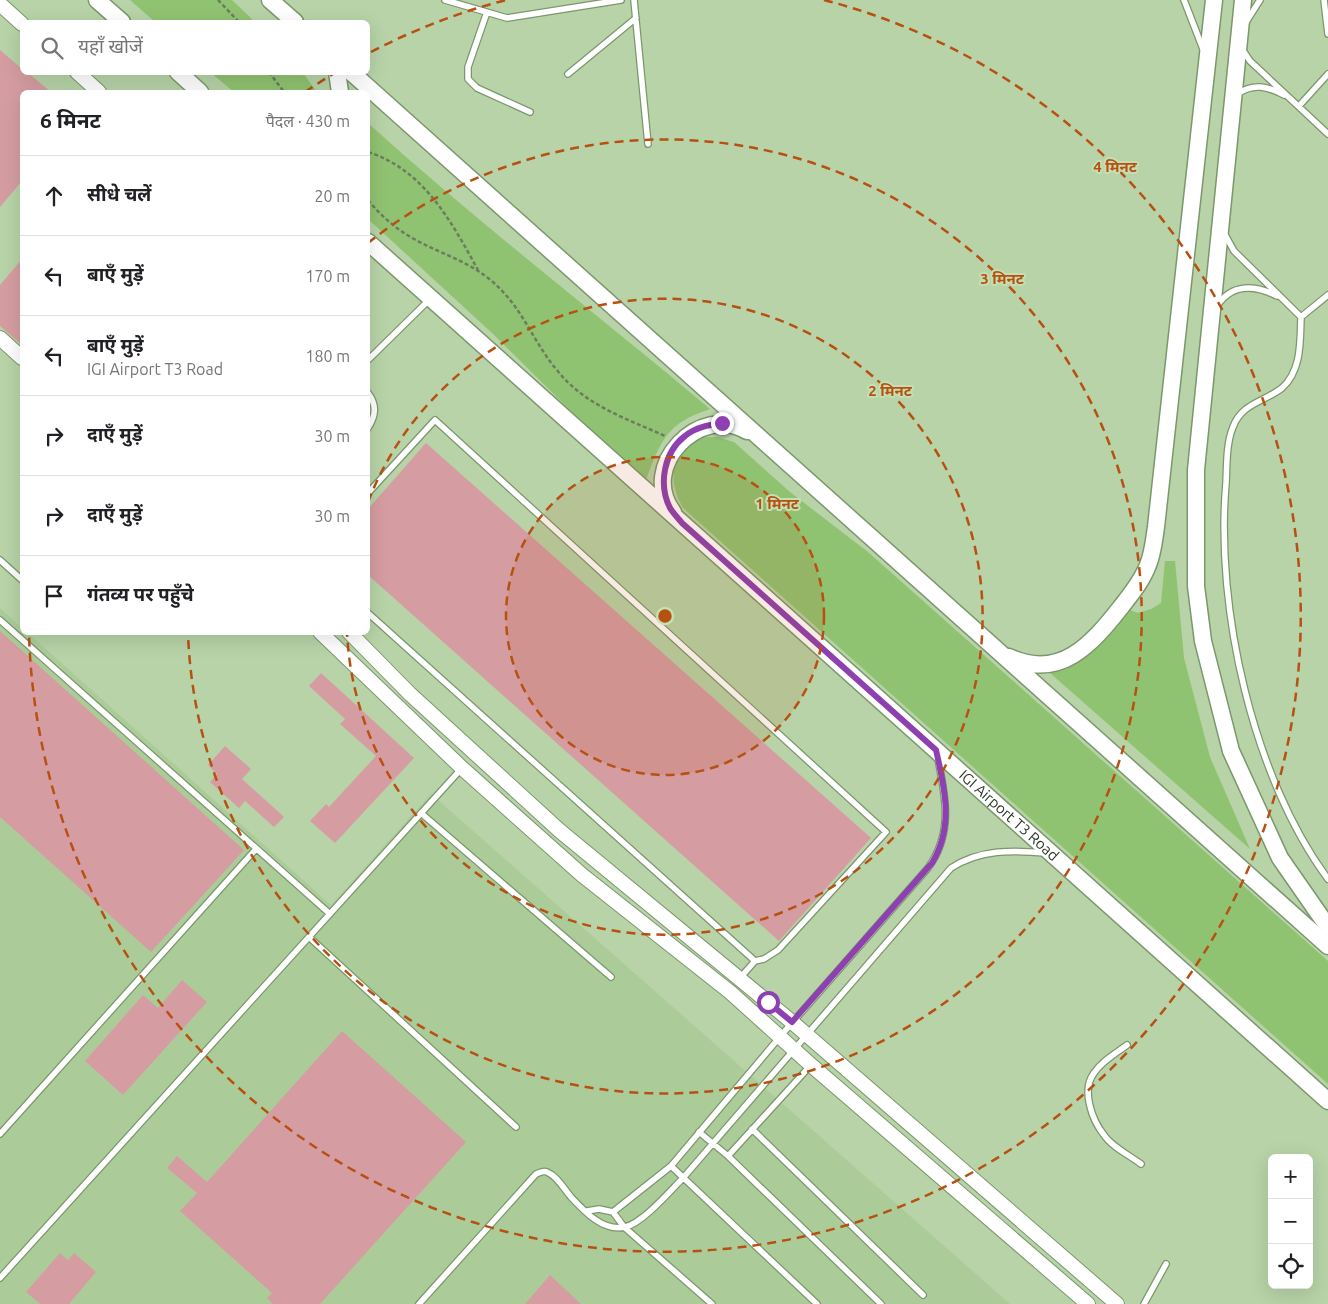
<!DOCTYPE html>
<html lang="hi">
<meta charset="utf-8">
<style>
:root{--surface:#fff;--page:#f6f6f6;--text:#202124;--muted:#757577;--line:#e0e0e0}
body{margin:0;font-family:Ubuntu,"Noto Sans Devanagari",sans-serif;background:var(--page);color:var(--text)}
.controls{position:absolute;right:15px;bottom:15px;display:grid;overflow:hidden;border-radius:8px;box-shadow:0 5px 20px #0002}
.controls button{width:45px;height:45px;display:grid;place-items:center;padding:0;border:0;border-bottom:1px solid var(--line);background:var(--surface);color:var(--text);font:25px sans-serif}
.stop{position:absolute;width:15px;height:15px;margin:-11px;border:4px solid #8e40b0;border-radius:50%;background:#fff}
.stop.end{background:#8e40b0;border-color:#fff;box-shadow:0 1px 5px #0008}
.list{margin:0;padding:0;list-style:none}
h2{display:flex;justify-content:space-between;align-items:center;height:65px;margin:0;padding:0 20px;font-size:21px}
h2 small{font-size:16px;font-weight:400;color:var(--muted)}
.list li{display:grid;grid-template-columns:32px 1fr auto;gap:15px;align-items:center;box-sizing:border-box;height:80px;padding:0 20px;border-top:1px solid var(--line)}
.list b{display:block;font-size:19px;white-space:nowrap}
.list p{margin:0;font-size:16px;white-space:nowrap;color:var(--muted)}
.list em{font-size:16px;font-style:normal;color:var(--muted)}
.icon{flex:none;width:28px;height:28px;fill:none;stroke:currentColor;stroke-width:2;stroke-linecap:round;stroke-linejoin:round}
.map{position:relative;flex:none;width:1328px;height:1304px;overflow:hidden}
.search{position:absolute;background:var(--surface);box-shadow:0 5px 20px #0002;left:20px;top:20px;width:350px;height:55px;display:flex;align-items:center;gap:12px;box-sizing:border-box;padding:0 18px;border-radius:8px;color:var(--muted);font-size:19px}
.panel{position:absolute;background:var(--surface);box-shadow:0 5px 20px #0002;left:20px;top:90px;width:350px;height:545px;border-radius:8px}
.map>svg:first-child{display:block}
.built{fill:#abcc99}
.green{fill:#90c371}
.building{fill:#d59da1}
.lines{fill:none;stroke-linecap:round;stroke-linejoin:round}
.service-casing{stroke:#7c976d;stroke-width:8}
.tertiary-casing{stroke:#7c976d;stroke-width:16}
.secondary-casing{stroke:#7c976d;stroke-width:19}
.path{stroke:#6b7d60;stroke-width:2.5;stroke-dasharray:4 2.5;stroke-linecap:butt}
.service{stroke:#fff;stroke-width:5.5}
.tertiary{stroke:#fff;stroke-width:14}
.secondary{stroke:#fff;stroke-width:16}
.route{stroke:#8e40b0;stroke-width:6}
.ring{fill:none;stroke:#b85012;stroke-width:2.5;stroke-dasharray:9 6}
.labels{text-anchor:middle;stroke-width:4;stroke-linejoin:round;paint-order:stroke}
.street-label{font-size:15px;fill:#2a3524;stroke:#c4e0b3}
.centre{fill:#b85012;stroke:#c4e0b3;stroke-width:2.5}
.ring-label{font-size:15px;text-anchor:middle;font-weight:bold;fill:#b85012;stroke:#c4e0b3;stroke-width:4;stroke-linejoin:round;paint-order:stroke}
</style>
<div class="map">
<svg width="1328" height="1304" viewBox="0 0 1328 1304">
<rect width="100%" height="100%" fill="#b7d3a7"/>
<path class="built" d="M0,608L22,628V632L28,633L331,905L431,794L1010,1304H0Z"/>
<path class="green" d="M130,0H232L255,22H155Z
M211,73H303L317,92H234Z
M368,123C478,223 596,313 710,409C667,423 661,440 646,480L591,431L492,333L368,219Z
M706,437H717L734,442L790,492L868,552L1328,961V1084L683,508C666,479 671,448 706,437Z
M1165,561H1175L1184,658L1210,757L1250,849L1050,673C1093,658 1103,643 1130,610L1138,613L1151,609L1161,603Z"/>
<path class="building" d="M0,50L22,69V72H27L51,92H22V181L0,207Z
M22,259V345L0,326V285Z
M426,443L871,838L779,941L368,575V509Z
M0,631L244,850L151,952L0,817Z
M321,673L414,758L335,843L310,821L326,804L329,807L376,756L340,724L345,719L309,686Z
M225,746L251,769L242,779L284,817L274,827L245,801L239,808L210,782L217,774L208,765Z
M182,980L207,1002L123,1095L85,1061L143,995L158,1008Z
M342,1031L466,1142L320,1304H273L267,1298L272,1293L180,1211L197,1193L167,1168L177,1156L207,1182Z
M60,1253L68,1260L74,1253L96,1272L69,1304H40L26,1292Z
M550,1275L581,1304H525Z"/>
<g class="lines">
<defs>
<path id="service" d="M445,0L507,18L621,0
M634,0L648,144
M1184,0L1203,49
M1324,0L1328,34
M487,12L468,67V79L477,88L530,112
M1246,22L1260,0
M1242,49L1250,61L1328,134
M568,74L636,18
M1237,94C1253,83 1267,86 1284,95
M1299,106L1328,74
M1224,233L1234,251L1301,317C1300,341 1302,370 1282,388C1264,402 1242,403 1233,427C1226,444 1227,465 1226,483C1215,608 1253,778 1328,879
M1217,306C1232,283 1255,285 1277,296
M1301,317L1328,295
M368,360L429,300
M368,393C377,405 376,415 368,428
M368,493L435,420L886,832L778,950L764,959L755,961L368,613
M0,560L22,580
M0,620L330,914
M421,813L611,977
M309,937L516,1127
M740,978L755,961
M1127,1045C1115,1054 1102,1061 1094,1073C1081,1090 1092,1120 1104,1135C1112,1147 1129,1155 1141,1164
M752,1129L923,1295
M699,1132L728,1156L881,1304
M0,1134L256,849
M728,1156L811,1065
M671,1166L817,1304
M587,1211L599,1209L613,1212L671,1166L784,1032L928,868C953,834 946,798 938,759
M613,1212L624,1227L712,1304
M0,1278L462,768
M419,1304L536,1174C539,1173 543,1170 547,1172C557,1176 564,1189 571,1197C584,1211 603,1232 625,1227C643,1223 670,1191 683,1178L951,868C980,849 1013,850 1046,853
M1144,1304L1166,1264"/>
<path id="tertiary" d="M0,4L22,24
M77,72L99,92
M0,338L22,358
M320,632L462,768L582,875L730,992L811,1065L1088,1304
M349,632L410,694L560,831L792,1022L1117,1304"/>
<g id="secondary">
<path d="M97,0L122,22"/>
<path d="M270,0L295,22"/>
<path d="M1243,0L1196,470V586L1203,641L1231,751L1280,858L1328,927"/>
<path d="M178,72L200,92"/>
<path d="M337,72L340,92"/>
<path d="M351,72L1328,946"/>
<path id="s1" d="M368,242L1328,1101"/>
<path d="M673,512C638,466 700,403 747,431"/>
<path d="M1009,657C1060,681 1092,644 1121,607C1131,594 1142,581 1148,565C1153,553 1154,540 1156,527L1214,0"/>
</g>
</defs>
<use href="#service" class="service-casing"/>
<use href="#tertiary" class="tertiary-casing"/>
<use href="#secondary" class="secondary-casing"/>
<path class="path" d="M218,0L239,22
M269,72L284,92
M368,152C424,170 451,221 478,270
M368,200C381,216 396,229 414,239C439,253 465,260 488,278C522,305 530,337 556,369C584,405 625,418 665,436"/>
<use href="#service" class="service"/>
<use href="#tertiary" class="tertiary"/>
<use href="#secondary" class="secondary"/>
</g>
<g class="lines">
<path class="route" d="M722,423C709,425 696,427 685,436C664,452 658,484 670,508C673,513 678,518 682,523L936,750C945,789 954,827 932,863L792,1022L768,1002"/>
</g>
<circle cx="665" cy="616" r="159" fill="#b85012" fill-opacity=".12"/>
<g class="ring">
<circle cx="665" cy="616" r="159"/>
<path d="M368 502A318 318 0 1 1 347 633"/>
<path d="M368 243A477 477 0 1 1 188 633"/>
<path d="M305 92A636 636 0 0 1 333 74M371 52A636 636 0 0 1 506 0M824 0A636 636 0 1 1 29 633"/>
</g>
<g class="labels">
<g class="street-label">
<text dy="5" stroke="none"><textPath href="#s1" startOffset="860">IGI Airport T3 Road</textPath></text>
</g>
</g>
<circle cx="665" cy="616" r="8" class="centre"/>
<g class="ring-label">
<text x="1115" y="172">4 मिनट</text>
<text x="1002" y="284">3 मिनट</text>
<text x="890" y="396">2 मिनट</text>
<text x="777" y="509">1 मिनट</text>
</g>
</svg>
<div class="controls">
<button>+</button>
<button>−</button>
<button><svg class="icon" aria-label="locate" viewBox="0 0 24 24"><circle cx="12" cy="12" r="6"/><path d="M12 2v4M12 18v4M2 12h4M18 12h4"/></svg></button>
</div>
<div class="stop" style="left:768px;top:1002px"></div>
<div class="stop end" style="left:722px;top:423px"></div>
<div class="search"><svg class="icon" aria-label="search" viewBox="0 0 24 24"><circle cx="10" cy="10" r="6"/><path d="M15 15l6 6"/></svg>यहाँ खोजें</div>
<section class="panel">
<h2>6 मिनट<small>पैदल · 430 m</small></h2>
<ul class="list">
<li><svg class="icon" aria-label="ahead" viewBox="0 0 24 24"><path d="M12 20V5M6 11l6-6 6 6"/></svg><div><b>सीधे चलें</b></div><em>20 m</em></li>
<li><svg class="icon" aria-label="left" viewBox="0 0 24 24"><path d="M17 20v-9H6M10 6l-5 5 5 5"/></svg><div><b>बाएँ मुड़ें</b></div><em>170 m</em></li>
<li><svg class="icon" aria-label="left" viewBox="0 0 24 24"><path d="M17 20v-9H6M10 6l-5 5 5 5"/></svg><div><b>बाएँ मुड़ें</b><p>IGI Airport T3 Road</p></div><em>180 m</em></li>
<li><svg class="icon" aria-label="right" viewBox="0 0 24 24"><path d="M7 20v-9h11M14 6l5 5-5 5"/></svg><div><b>दाएँ मुड़ें</b></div><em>30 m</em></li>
<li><svg class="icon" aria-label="right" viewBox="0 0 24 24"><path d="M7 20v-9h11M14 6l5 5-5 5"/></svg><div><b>दाएँ मुड़ें</b></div><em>30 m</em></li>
<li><svg class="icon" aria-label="arrive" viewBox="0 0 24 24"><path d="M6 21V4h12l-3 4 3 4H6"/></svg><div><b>गंतव्य पर पहुँचे</b></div></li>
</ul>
</section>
</div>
